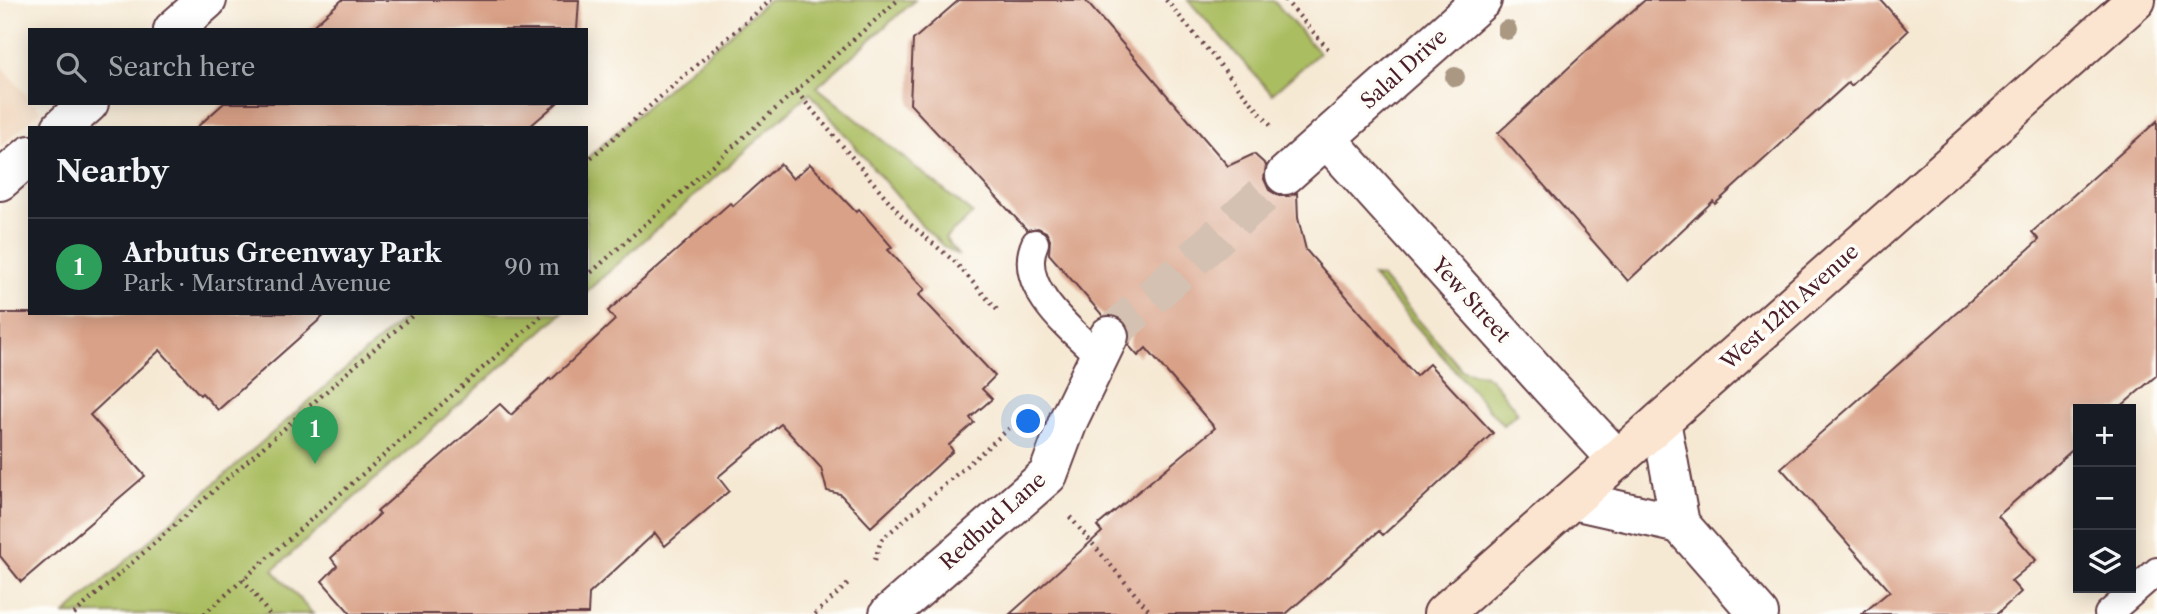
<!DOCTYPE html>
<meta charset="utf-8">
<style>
:root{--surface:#171b24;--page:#20242c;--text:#f1f3f6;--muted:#9ea1a6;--line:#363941;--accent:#7c3aed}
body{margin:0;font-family:"Libre Caslon Text",serif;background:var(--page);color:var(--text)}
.controls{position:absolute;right:21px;bottom:21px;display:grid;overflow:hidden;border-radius:0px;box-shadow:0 4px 18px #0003}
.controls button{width:63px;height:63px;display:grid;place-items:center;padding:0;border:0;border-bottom:2px solid var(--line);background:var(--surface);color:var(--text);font:35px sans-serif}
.you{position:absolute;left:1029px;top:422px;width:24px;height:24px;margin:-18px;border:5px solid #fff;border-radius:50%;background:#1a73e8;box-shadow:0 0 0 10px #1a73e833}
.badge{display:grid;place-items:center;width:46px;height:46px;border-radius:50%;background:var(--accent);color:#fff;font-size:23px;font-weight:700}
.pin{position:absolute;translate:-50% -58px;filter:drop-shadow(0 2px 4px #0008)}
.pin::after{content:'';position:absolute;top:37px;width:24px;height:21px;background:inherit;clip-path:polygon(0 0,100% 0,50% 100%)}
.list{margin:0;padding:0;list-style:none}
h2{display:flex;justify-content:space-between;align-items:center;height:91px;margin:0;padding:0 28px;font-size:30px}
h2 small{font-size:23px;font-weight:400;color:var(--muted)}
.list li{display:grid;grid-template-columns:46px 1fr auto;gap:21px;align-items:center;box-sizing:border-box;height:98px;padding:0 28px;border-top:2px solid var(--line)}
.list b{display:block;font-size:26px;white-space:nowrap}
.list p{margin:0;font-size:23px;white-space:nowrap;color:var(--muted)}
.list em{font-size:23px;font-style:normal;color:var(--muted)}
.icon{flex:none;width:38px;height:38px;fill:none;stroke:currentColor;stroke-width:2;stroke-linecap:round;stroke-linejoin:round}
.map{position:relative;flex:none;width:2157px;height:614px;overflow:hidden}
.search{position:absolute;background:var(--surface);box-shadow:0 4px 18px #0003;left:28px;top:28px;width:560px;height:77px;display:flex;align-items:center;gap:18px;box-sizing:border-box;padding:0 24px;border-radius:0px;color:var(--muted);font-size:26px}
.panel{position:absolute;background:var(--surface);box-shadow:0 4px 18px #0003;left:28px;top:126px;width:560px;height:189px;border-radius:0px}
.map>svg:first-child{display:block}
.built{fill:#f0d5bc}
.green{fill:#aabd60;stroke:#7a6e46;stroke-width:2}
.building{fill:#d9a187}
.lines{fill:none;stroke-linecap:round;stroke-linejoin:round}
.street-tunnel{stroke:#d4c1b2;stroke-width:38;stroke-dasharray:38 19;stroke-linecap:butt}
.lane-casing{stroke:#643d44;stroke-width:30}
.street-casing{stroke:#643d44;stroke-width:42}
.secondary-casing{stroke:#643d44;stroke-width:42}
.path{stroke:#643d44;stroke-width:4.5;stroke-dasharray:2 5;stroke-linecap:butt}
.lane{stroke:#fff;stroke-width:26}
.street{stroke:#fff;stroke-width:38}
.secondary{stroke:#fce5d0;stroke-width:38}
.tree{fill:#aa9882}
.labels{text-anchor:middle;stroke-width:7;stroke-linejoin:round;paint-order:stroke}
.street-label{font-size:21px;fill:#4a1f2b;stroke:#fdfcf7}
</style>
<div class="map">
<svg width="2157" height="614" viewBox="0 0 2157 614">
<rect width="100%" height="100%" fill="#fdfcf7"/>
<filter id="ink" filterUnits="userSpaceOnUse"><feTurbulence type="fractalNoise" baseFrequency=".0143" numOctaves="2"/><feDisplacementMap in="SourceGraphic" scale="14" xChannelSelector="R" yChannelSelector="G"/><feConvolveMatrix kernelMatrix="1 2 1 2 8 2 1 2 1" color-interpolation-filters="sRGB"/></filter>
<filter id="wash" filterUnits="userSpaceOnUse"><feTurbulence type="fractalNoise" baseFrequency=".00686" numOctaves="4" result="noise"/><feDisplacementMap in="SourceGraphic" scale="28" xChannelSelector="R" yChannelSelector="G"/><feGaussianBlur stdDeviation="1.57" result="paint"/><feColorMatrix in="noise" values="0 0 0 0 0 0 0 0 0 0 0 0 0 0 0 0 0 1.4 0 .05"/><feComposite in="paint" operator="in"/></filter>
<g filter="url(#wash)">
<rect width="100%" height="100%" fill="#f6e9d4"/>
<path class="built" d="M0,65L30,99V103H34L41,111L0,147Z"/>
<path class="green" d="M768,0H915L817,87L973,214L945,238L959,256L942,245L919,222L810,93L586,292V159Z
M1188,0H1273L1319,53L1272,94Z
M1372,276L1381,277L1461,369C1470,374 1480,371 1488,377C1499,386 1509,402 1518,413L1503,425Z
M410,313H562L273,570L313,614H65Z"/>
<g id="blocks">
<path class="building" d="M342,0H579L577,30H308Z
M959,0H1085L1228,166L1254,154L1266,165L1264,179L1269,190L1279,196H1289L1297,193L1298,218L1306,250L1416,376L1429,364L1493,433L1383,535L1379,531L1286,614H1010L1102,532L1097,526L1215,428L1146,348L1138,356L1129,346L1131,334L1127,323L1118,316H1103L1049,254L1050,239L1046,232L1038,228L1027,230L910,104L913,40Z
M1645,0H1881L1908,31L1851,86L1848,83L1715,204L1713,201L1628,281L1498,133L1592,46Z
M224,103H557L528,128H196Z
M2157,121V375L2118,409H2078V445L1998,516L2036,560L2011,581L2021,592L1997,614H1862L1890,591L1781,468L2039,240L2032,232Z
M780,164L793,179L810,164L856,212L859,209L892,247L888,250L925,289L919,295L995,376L982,389L992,399L970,418L974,423L949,445L953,451L871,527L840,494L827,491L821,468L781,424L718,477L729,491L665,546L655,533L589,594L588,614H351L322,581L337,566L331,558L380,514L377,512L500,404L511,415L550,378L551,380L615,320L608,311L730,203L733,206Z
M0,313H327L218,410L202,393L200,395L160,350L90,415L145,476L21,582L0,556Z"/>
</g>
</g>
<g filter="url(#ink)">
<use href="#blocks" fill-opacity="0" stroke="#643d44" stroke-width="2"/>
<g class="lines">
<path class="street-tunnel" d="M1109,336L1285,175"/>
<defs>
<path id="lane" d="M1035,243C1015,286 1071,330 1100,357
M2108,614L2157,571"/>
<path id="street" d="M173,30L207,0
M61,128L89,103
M1326,138L1551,388L1618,460
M1285,175L1482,0
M0,181L30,155
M1661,421L1680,524L1759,614
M1573,500L1680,524
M889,614L1048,475L1069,419L1109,336"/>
<path id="secondary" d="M1443,614L2136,0"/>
</defs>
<use href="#lane" class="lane-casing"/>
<use href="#street" class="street-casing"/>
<use href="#secondary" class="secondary-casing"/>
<path class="path" d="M1166,0L1271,126
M1285,0L1330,51
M797,92L905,220L955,262L999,312
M586,162L771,0
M586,277L898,0
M1070,517L1152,614
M875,560L881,540L1012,426
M243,579L269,614
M74,614L415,313
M204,614L545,313
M815,614L848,584"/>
<use href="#lane" class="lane"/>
<use href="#street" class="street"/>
<use href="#secondary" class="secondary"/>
</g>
<g class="tree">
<circle cx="1507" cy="30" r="10"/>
<circle cx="1455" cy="77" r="10"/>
</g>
</g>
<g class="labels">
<g class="street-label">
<text transform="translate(1404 69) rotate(-42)" y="7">Salal Drive</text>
<text transform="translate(1471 300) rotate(48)" y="7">Yew Street</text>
<text transform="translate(1790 307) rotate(-42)" y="7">West 12th Avenue</text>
<text transform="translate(993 521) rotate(-42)" y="7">Redbud Lane</text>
</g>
</g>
</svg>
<div class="controls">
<button>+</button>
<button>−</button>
<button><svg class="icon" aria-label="layers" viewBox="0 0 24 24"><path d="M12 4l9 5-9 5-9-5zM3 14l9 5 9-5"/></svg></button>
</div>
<div class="you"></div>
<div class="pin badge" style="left:315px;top:464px;background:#2e9e5b">1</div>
<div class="search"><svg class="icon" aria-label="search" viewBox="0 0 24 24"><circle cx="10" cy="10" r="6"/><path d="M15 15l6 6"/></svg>Search here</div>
<section class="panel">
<h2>Nearby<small></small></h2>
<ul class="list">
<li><span class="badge" style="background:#2e9e5b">1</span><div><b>Arbutus Greenway Park</b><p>Park · Marstrand Avenue</p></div><em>90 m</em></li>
</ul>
</section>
</div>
